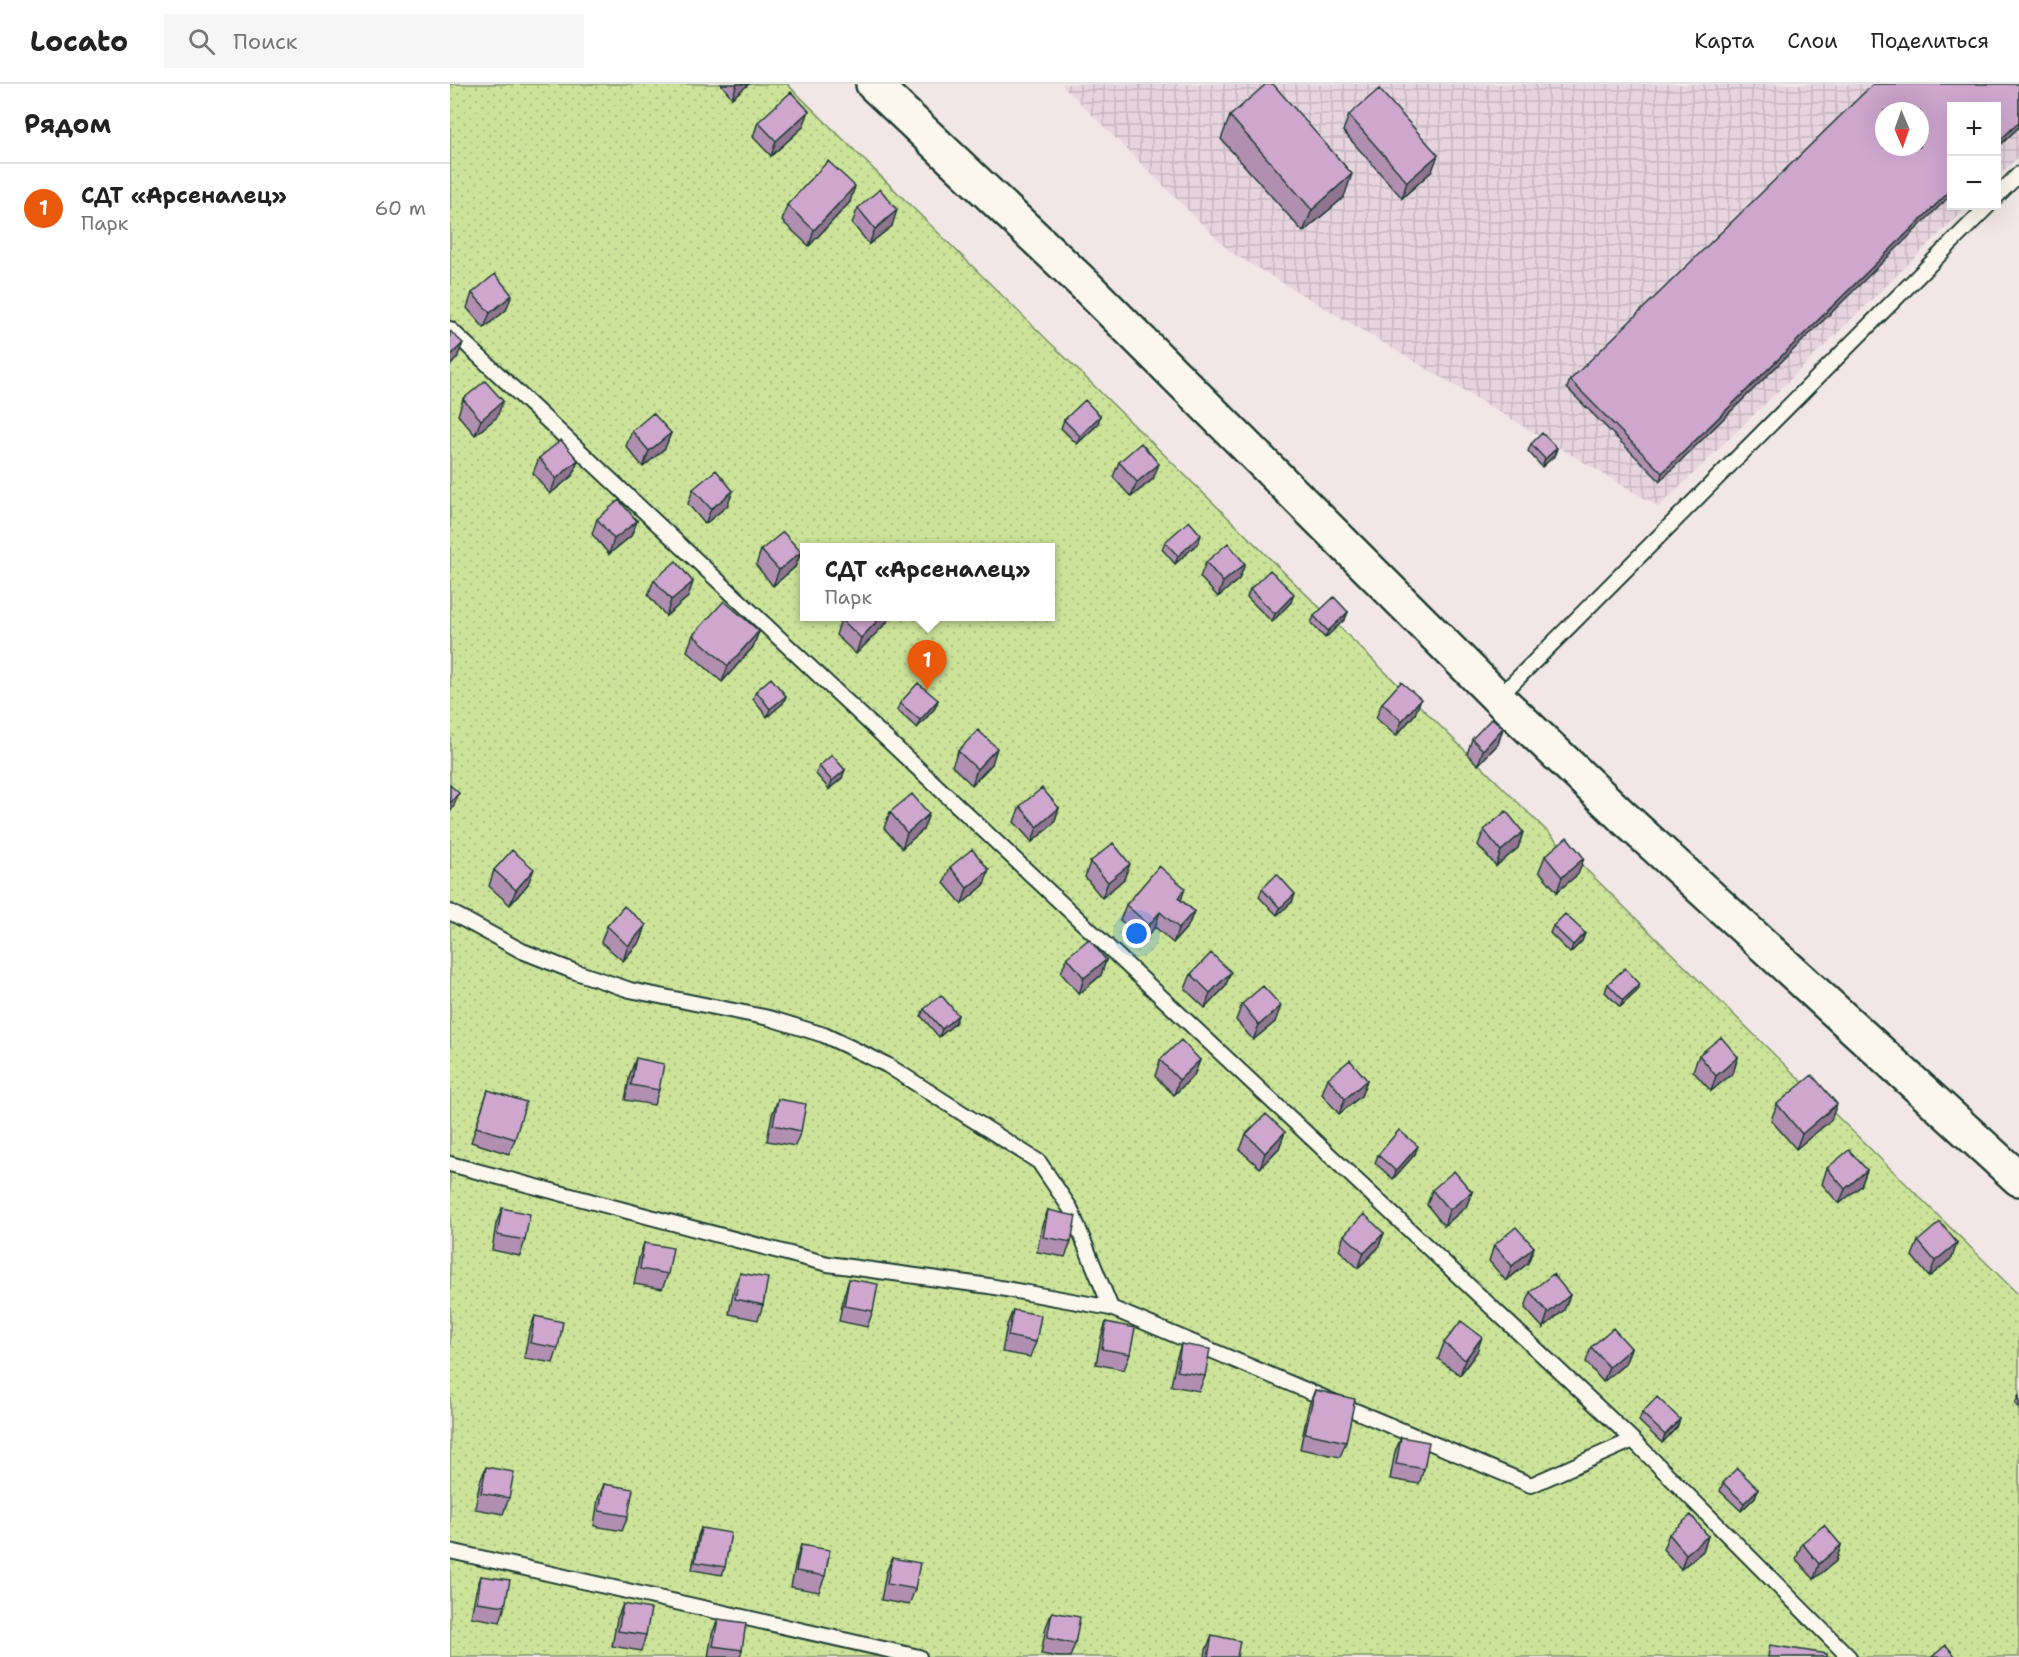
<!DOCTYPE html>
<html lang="ru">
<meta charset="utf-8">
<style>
:root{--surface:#fff;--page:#f6f6f6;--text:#222;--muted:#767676;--line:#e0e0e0;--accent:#ea580c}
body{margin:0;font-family:"Shantell Sans",sans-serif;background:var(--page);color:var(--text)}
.controls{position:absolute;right:18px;top:18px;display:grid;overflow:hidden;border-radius:0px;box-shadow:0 6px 24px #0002}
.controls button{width:54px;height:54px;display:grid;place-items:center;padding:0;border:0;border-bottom:2px solid var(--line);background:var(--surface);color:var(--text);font:30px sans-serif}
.compass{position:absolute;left:1425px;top:18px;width:54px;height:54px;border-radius:50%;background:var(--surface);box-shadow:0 6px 24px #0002;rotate:178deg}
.you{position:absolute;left:687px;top:850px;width:21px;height:21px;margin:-15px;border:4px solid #fff;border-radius:50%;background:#1a73e8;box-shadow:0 0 0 9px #1a73e833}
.badge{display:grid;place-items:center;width:39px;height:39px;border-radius:50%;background:var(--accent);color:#fff;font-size:20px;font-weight:700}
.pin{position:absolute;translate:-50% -50px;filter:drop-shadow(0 2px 3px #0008)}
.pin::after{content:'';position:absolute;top:32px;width:21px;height:18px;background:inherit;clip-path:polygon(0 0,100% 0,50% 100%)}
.popup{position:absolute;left:350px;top:459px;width:255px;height:78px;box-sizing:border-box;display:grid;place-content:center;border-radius:0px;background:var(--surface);filter:drop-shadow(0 2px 4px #0005);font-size:20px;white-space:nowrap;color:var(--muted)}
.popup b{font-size:22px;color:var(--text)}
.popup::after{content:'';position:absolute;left:50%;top:100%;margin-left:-12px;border:12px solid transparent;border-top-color:var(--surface)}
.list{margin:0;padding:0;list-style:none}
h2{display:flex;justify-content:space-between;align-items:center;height:78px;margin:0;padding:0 24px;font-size:26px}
h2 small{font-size:20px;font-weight:400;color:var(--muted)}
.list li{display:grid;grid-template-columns:39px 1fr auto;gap:18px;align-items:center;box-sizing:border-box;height:90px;padding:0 24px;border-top:2px solid var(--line)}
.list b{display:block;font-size:22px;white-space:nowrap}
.list p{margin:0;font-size:20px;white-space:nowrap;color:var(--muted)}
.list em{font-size:20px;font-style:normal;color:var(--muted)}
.icon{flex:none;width:33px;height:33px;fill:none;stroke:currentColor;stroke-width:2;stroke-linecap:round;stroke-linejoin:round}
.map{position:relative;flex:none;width:1569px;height:1573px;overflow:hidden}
header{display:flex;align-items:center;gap:36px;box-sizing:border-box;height:84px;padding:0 30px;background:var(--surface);border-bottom:2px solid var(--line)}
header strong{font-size:28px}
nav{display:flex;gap:33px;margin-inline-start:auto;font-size:21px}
.search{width:420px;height:54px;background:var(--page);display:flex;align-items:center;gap:15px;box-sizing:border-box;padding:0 21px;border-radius:0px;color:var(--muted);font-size:22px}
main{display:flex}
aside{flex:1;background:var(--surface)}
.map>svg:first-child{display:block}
.industrial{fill:url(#industrial-grid);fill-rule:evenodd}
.garden{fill:url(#garden-dots);stroke:#769066;stroke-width:1.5;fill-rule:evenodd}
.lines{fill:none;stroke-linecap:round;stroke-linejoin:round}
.service-casing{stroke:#1f3d34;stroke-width:18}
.tertiary-casing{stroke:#1f3d34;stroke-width:38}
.service{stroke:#fbf7ec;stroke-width:14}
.tertiary{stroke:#fbf7ec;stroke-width:33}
.wall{fill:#b18fb1;stroke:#1f3d34;stroke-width:1.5}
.shaded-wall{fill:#907490;stroke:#1f3d34;stroke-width:1.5}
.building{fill:#cea6ce;stroke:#1f3d34;stroke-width:1.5;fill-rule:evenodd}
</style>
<header>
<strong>Locato</strong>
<div class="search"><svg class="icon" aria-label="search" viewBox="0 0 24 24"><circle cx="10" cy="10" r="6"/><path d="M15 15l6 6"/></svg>Поиск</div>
<nav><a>Карта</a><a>Слои</a><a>Поделиться</a></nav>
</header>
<main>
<aside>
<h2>Рядом<small></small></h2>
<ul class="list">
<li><span class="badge">1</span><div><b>СДТ «Арсеналец»</b><p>Парк</p></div><em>60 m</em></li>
</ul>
</aside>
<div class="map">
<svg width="1569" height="1573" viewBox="0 0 1569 1573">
<defs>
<pattern id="industrial-grid" width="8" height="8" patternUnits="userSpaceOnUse" patternTransform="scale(1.5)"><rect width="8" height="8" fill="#e7d4df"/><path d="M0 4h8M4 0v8" fill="none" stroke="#c6b7c0"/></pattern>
<pattern id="garden-dots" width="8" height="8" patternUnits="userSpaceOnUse" patternTransform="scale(1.5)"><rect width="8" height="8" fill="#cce399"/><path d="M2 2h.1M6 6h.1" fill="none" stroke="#afc484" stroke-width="1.8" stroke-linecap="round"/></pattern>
</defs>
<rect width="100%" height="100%" fill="#f2e7e6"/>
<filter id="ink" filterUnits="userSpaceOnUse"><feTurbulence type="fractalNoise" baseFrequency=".0167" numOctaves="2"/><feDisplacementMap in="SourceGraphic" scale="12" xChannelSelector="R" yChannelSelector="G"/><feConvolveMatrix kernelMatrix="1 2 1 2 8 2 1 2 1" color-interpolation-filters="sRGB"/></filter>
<g filter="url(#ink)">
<path class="industrial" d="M611,0H1569V72L1547,94L1546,22H1502V122H1518L1209,423L779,167ZM1434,27H1470V63H1434Z"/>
<path class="garden" d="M0,0H337L1569,1211V1573H0ZM354,464H600V532H354Z"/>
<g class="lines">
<defs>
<path id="service" d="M1546,113L1569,90
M0,245L1183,1356L1399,1573
M1048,614L1538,122
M0,828L72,867L123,887L180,906L319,934L374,951L437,981L589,1078L620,1124L661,1224
M0,1080L378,1180L539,1202L661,1224L1081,1401L1183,1356
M0,1467L469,1573"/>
<path id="tertiary" d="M423,0L634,200L1048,614L1172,732L1569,1095"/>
</defs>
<use href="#service" class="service-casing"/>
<use href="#tertiary" class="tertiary-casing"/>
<use href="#service" class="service"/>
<use href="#tertiary" class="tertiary"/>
</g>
<path class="wall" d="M271,0H299L282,14Z
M1569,0V43L1546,65V22L1210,397L1117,304L1120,296Z
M899,31L982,87L952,114L893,47Z
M780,32L894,113L853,148L771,55Z
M308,38L353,43L321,72L303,53Z
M400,118L359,162L332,137L337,121Z
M408,124L442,142L419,160L402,139Z
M22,209L56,226L34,244L17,224Z
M13,315L47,333L25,351L8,331Z
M614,336L648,340L627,360L611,344Z
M182,347L221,349L215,364L193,383L176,362Z
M1081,360L1107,364L1104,372L1092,383L1078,367Z
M89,374L128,376L123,391L100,410L83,389Z
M669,378L703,395L681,413L663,393Z
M243,405L283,407L277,422L255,440L238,420Z
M147,435L187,437L181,452L159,470L142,450Z
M715,458L748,459L725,480L712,465Z
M311,466L351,468L345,483L323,502L306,481Z
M756,478L795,480L789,495L768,513L750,493Z
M204,496L238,513L216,532L198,511Z
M800,505L841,518L822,538L797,513Z
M898,528L895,535L875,554L861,539L864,532Z
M391,535L437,538L406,570L386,551Z
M309,547L303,563L272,598L237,567L243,551Z
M306,607L336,612L333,619L317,633L303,615Z
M488,616L485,624L467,644L447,626L450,619Z
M932,619L965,630L946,652L926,634Z
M1053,644L1048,660L1028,681L1017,670L1022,655Z
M508,667L542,680L522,701L502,682Z
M369,682L392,694L379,705L366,690Z
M570,722L609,724L604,739L582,758L564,738Z
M440,728L473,746L452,764L434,744Z
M1034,746L1073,748L1068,764L1046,782L1028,761Z
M1095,772L1134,774L1128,790L1107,808L1089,787Z
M640,778L674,795L652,814L635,793Z
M500,783L534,801L512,820L494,799Z
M44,786L78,800L60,821L39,802Z
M812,805L845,810L842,818L827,831L809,813Z
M731,816L744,827L738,842L723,859L705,843L694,856L670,836L676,821Z
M196,841L191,856L173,877L151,858L157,842Z
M1103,842L1135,849L1132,857L1120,869L1100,849Z
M617,873L656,876L651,891L629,910L611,889Z
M741,890L775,903L755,924L735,905Z
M1158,900L1187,907L1170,923L1155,908Z
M792,920L825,938L803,956L786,936Z
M474,925L508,931L505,939L489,953L471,932Z
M1249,971L1288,973L1283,989L1261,1007L1243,987Z
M186,974L209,1006L204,1021L175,1016L180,990Z
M710,976H750L744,991L724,1011L705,992Z
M878,994L917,996L911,1012L889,1030L872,1010Z
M38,1006L65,1055L59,1070L21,1058Z
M328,1015L351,1047L345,1062L317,1057L322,1031Z
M1327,1020L1381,1036L1346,1065L1321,1036Z
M835,1048L829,1064L810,1084L790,1066L796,1050Z
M965,1070L943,1095L925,1079L928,1071Z
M1377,1084L1417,1086L1411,1102L1389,1120L1372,1100Z
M982,1106L1022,1108L1016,1123L994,1142L977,1121Z
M52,1124L75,1156L70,1172L42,1166L46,1140Z
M598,1126L621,1158L615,1173L587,1168L592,1141Z
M934,1149L928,1164L908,1184L889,1166L894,1151Z
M1468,1157L1502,1174L1479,1193L1462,1172Z
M194,1159L218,1190L212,1205L184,1200L189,1174Z
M1044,1161L1084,1163L1078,1179L1056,1197L1039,1177Z
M290,1189L313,1221L308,1236L279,1230L284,1204Z
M399,1195L423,1227L417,1243L389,1237L394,1211Z
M1080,1208L1120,1211L1114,1226L1093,1244L1075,1224Z
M563,1226L586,1258L580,1273L552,1268L557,1241Z
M85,1232L108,1264L103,1279L74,1274L79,1248Z
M656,1238L680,1270L674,1286L646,1280L651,1254Z
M994,1259L1027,1268L1010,1291L988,1275Z
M731,1260L755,1292L749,1307L721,1302L726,1276Z
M1141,1263L1181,1264L1175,1280L1153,1298L1136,1278Z
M865,1306L896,1358L890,1373L850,1365L859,1321Z
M1569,1311V1324L1565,1320Z
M1192,1329L1230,1335L1227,1343L1212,1359L1189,1337Z
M951,1353L974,1385L969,1400L940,1395L945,1368Z
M36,1383L59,1414L53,1430L25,1425L30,1398Z
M1273,1399L1308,1405L1305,1413L1291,1427L1270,1407Z
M154,1400L178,1432L172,1447L144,1442L148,1415Z
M251,1444L275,1483L272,1491L242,1486L248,1452Z
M1219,1450L1258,1452L1253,1467L1231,1485L1213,1465Z
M1352,1459L1391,1461L1386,1477L1364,1495L1346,1475Z
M351,1461L375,1492L369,1508L341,1503L346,1477Z
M442,1474L465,1505L459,1521L431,1516L436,1489Z
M31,1492L55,1522L50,1538L21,1533L26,1507Z
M173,1520L196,1551L191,1567L162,1562L167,1535Z
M602,1528L625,1560L620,1573H608L591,1570L596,1543Z
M268,1535L292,1566L290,1573H258L262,1550Z
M762,1551L787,1573H755L756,1566Z"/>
<path class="shaded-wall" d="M287,0H299L282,14Z
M359,27L353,43L321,72L326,57Z
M1569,38V43L1546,65V60Z
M988,71L982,87L952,114L957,98Z
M902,90L894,113L853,148L862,126Z
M405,102L400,118L359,162L364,146Z
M1502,105V110L1210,397L1212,389Z
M447,126L442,142L419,160L425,145Z
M62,211L56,226L34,244L40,229Z
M13,259L7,274L0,282V272Z
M53,317L47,333L25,351L31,336Z
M650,332L648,340L627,360L630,352Z
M221,349L215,364L193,383L199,367Z
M1107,364L1104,372L1092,383L1095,375Z
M128,376L123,391L100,410L106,395Z
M709,380L703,395L681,413L687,398Z
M283,407L277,422L255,440L261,425Z
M187,437L181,452L159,470L164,455Z
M751,451L748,459L725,480L728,472Z
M351,468L345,483L323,502L329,486Z
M795,480L789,495L768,513L773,498Z
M243,498L238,513L216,532L221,516Z
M844,510L841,518L822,538L825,530Z
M898,528L895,535L875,554L878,547Z
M432,532H439L437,538L406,570L411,554Z
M309,547L303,563L272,598L278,582Z
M336,612L333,619L317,633L320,625Z
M971,615L965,630L946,652L952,637Z
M488,616L485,624L467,644L470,636Z
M1053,644L1048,660L1028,681L1033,666Z
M547,664L542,680L522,701L527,685Z
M395,686L392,694L379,705L382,697Z
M9,709L3,724L0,728V719Z
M609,724L604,739L582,758L587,743Z
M479,730L473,746L452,764L457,749Z
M1073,748L1068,764L1046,782L1051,767Z
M1134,774L1128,790L1107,808L1112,793Z
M680,780L674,795L652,814L658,798Z
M84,785L78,800L60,821L66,806Z
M539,786L534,801L512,820L517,804Z
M735,804L730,820L728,814Z
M845,810L842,818L827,831L830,824Z
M744,827L738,842L723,859L729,844Z
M710,828L705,843L694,856L699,841Z
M196,841L191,856L173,877L178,862Z
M1135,849L1132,857L1120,869L1123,861Z
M656,876L651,891L629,910L634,894Z
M781,888L775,903L755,924L760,909Z
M1190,900L1187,907L1170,923L1173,916Z
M831,922L825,938L803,956L809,941Z
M508,931L505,939L489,953L492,945Z
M1288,973L1283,989L1261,1007L1266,992Z
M750,976L744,991L724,1011L729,996Z
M917,996L911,1012L889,1030L895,1015Z
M1387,1020L1381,1036L1346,1065L1352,1050Z
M835,1048L829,1064L810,1084L815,1069Z
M968,1062L965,1070L943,1095L946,1087Z
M1417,1086L1411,1102L1389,1120L1395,1105Z
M1022,1108L1016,1123L994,1142L999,1126Z
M934,1149L928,1164L908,1184L914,1169Z
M1507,1159L1502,1174L1479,1193L1485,1177Z
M1084,1163L1078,1179L1056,1197L1062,1182Z
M1120,1211L1114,1226L1093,1244L1098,1229Z
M1032,1253L1027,1268L1010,1291L1015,1276Z
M1181,1264L1175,1280L1153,1298L1159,1283Z
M1230,1335L1227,1343L1212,1359L1215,1351Z
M1308,1405L1305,1413L1291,1427L1294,1419Z
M1258,1452L1253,1467L1231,1485L1236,1470Z
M1391,1461L1386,1477L1364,1495L1369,1480Z"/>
<path class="building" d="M816,0H823L902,90L862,126L780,32Z
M1423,0H1569V38L1546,60V22H1502V105L1212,389L1120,296ZM1434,27H1470V63H1434Z
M929,5L988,71L957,98L899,31Z
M341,8L359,27L326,57L308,38Z
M378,77L405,102L364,146L337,121Z
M430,105L447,126L425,145L408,124Z
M45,190L62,211L40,229L22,209Z
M0,247L13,259L0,272Z
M35,297L53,317L31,336L13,315Z
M635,316L650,332L630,352L614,336Z
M203,329L221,349L199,367L182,347Z
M1092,349L1107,364L1095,375L1081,360Z
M111,356L128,376L106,395L89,374Z
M691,359L709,380L687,398L669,378Z
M266,386L283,407L261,425L243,405Z
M169,416L187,437L164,455L147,435Z
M739,437L751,451L728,472L715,458Z
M333,448L351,468L329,486L311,466Z
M778,459L795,480L773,498L756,478Z
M226,477L243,498L221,516L204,496Z
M820,486L844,510L825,530L800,505Z
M884,513L898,528L878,547L864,532Z
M274,517L309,547L278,582L243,551Z
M394,532H432L411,554L391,535Z
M321,594L336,612L320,625L306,607Z
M951,598L971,615L952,637L932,619Z
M468,599L488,616L470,636L450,619Z
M1042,634L1053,644L1033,666L1022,655Z
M528,646L547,664L527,685L508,667Z
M382,671L395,686L382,697L369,682Z
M0,701L9,709L0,719Z
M592,704L609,724L587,743L570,722Z
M462,710L479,730L457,749L440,728Z
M1056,727L1073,748L1051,767L1034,746Z
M1117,753L1134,774L1112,793L1095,772Z
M663,759L680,780L658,798L640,778Z
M522,765L539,786L517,804L500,783Z
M62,766L84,785L66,806L44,786Z
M709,782L735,804L728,814L744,827L729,844L710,828L699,841L676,821Z
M827,790L845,810L830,824L812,805Z
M174,822L196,841L178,862L157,842Z
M1115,830L1135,849L1123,861L1103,842Z
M639,855L656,876L634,894L617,873Z
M761,869L781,888L760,909L741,890Z
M1175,884L1190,900L1173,916L1158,900Z
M813,902L831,922L809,941L792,920Z
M491,911L508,931L492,945L474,925Z
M1271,953L1288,973L1266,992L1249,971Z
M731,956L750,976L729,996L710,976Z
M186,974L214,980L209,1006L181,1001Z
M900,976L917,996L895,1015L878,994Z
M1362,991L1387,1020L1352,1050L1327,1020Z
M38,1006L76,1018L65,1055L26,1043Z
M328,1015L356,1020L351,1047L323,1041Z
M816,1030L835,1048L815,1069L796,1050Z
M949,1046L968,1062L946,1087L928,1071Z
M1399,1066L1417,1086L1395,1105L1377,1084Z
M1004,1087L1022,1108L999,1126L982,1106Z
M52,1124L80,1130L75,1156L47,1151Z
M598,1126L626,1132L621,1158L593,1153Z
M914,1130L934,1149L914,1169L894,1151Z
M1490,1138L1507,1159L1485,1177L1468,1157Z
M1066,1143L1084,1163L1062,1182L1044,1161Z
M194,1159L223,1164L218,1190L190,1185Z
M290,1189L318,1194L313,1221L285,1215Z
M1103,1190L1120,1211L1098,1229L1080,1208Z
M399,1195L428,1200L423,1227L394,1222Z
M563,1226L591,1231L586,1258L558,1252Z
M85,1232L113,1238L108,1264L80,1259Z
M1011,1237L1032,1253L1015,1276L994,1259Z
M656,1238L685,1244L680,1270L652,1265Z
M1163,1244L1181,1264L1159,1283L1141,1263Z
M731,1260L760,1265L755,1292L727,1287Z
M865,1306L905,1315L896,1358L855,1349Z
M1207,1313L1230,1335L1215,1351L1192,1329Z
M951,1353L979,1358L974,1385L946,1380Z
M36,1383L64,1388L59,1414L31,1409Z
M1287,1384L1308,1405L1294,1419L1273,1399Z
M154,1400L183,1405L178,1432L149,1427Z
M1241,1431L1258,1452L1236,1470L1219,1450Z
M1374,1441L1391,1461L1369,1480L1352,1459Z
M251,1444L281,1449L275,1483L245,1478Z
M351,1461L380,1466L375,1492L346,1487Z
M442,1474L470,1479L465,1505L437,1500Z
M31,1492L60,1496L55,1522L27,1518Z
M173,1520L201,1525L196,1551L168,1547Z
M602,1528L630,1533L625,1560L597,1554Z
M268,1535L296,1539L292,1566L263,1562Z
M762,1551L790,1557L787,1573H758Z
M1320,1561L1377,1570V1573H1318Z
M1496,1561L1506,1573H1482Z"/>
</g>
</svg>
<div class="controls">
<button>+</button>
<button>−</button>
</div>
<svg class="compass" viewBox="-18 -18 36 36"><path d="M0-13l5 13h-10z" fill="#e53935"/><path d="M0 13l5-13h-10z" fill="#767676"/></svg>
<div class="you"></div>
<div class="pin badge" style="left:477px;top:606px">1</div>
<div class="popup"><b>СДТ «Арсеналец»</b>Парк</div>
</div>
</main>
